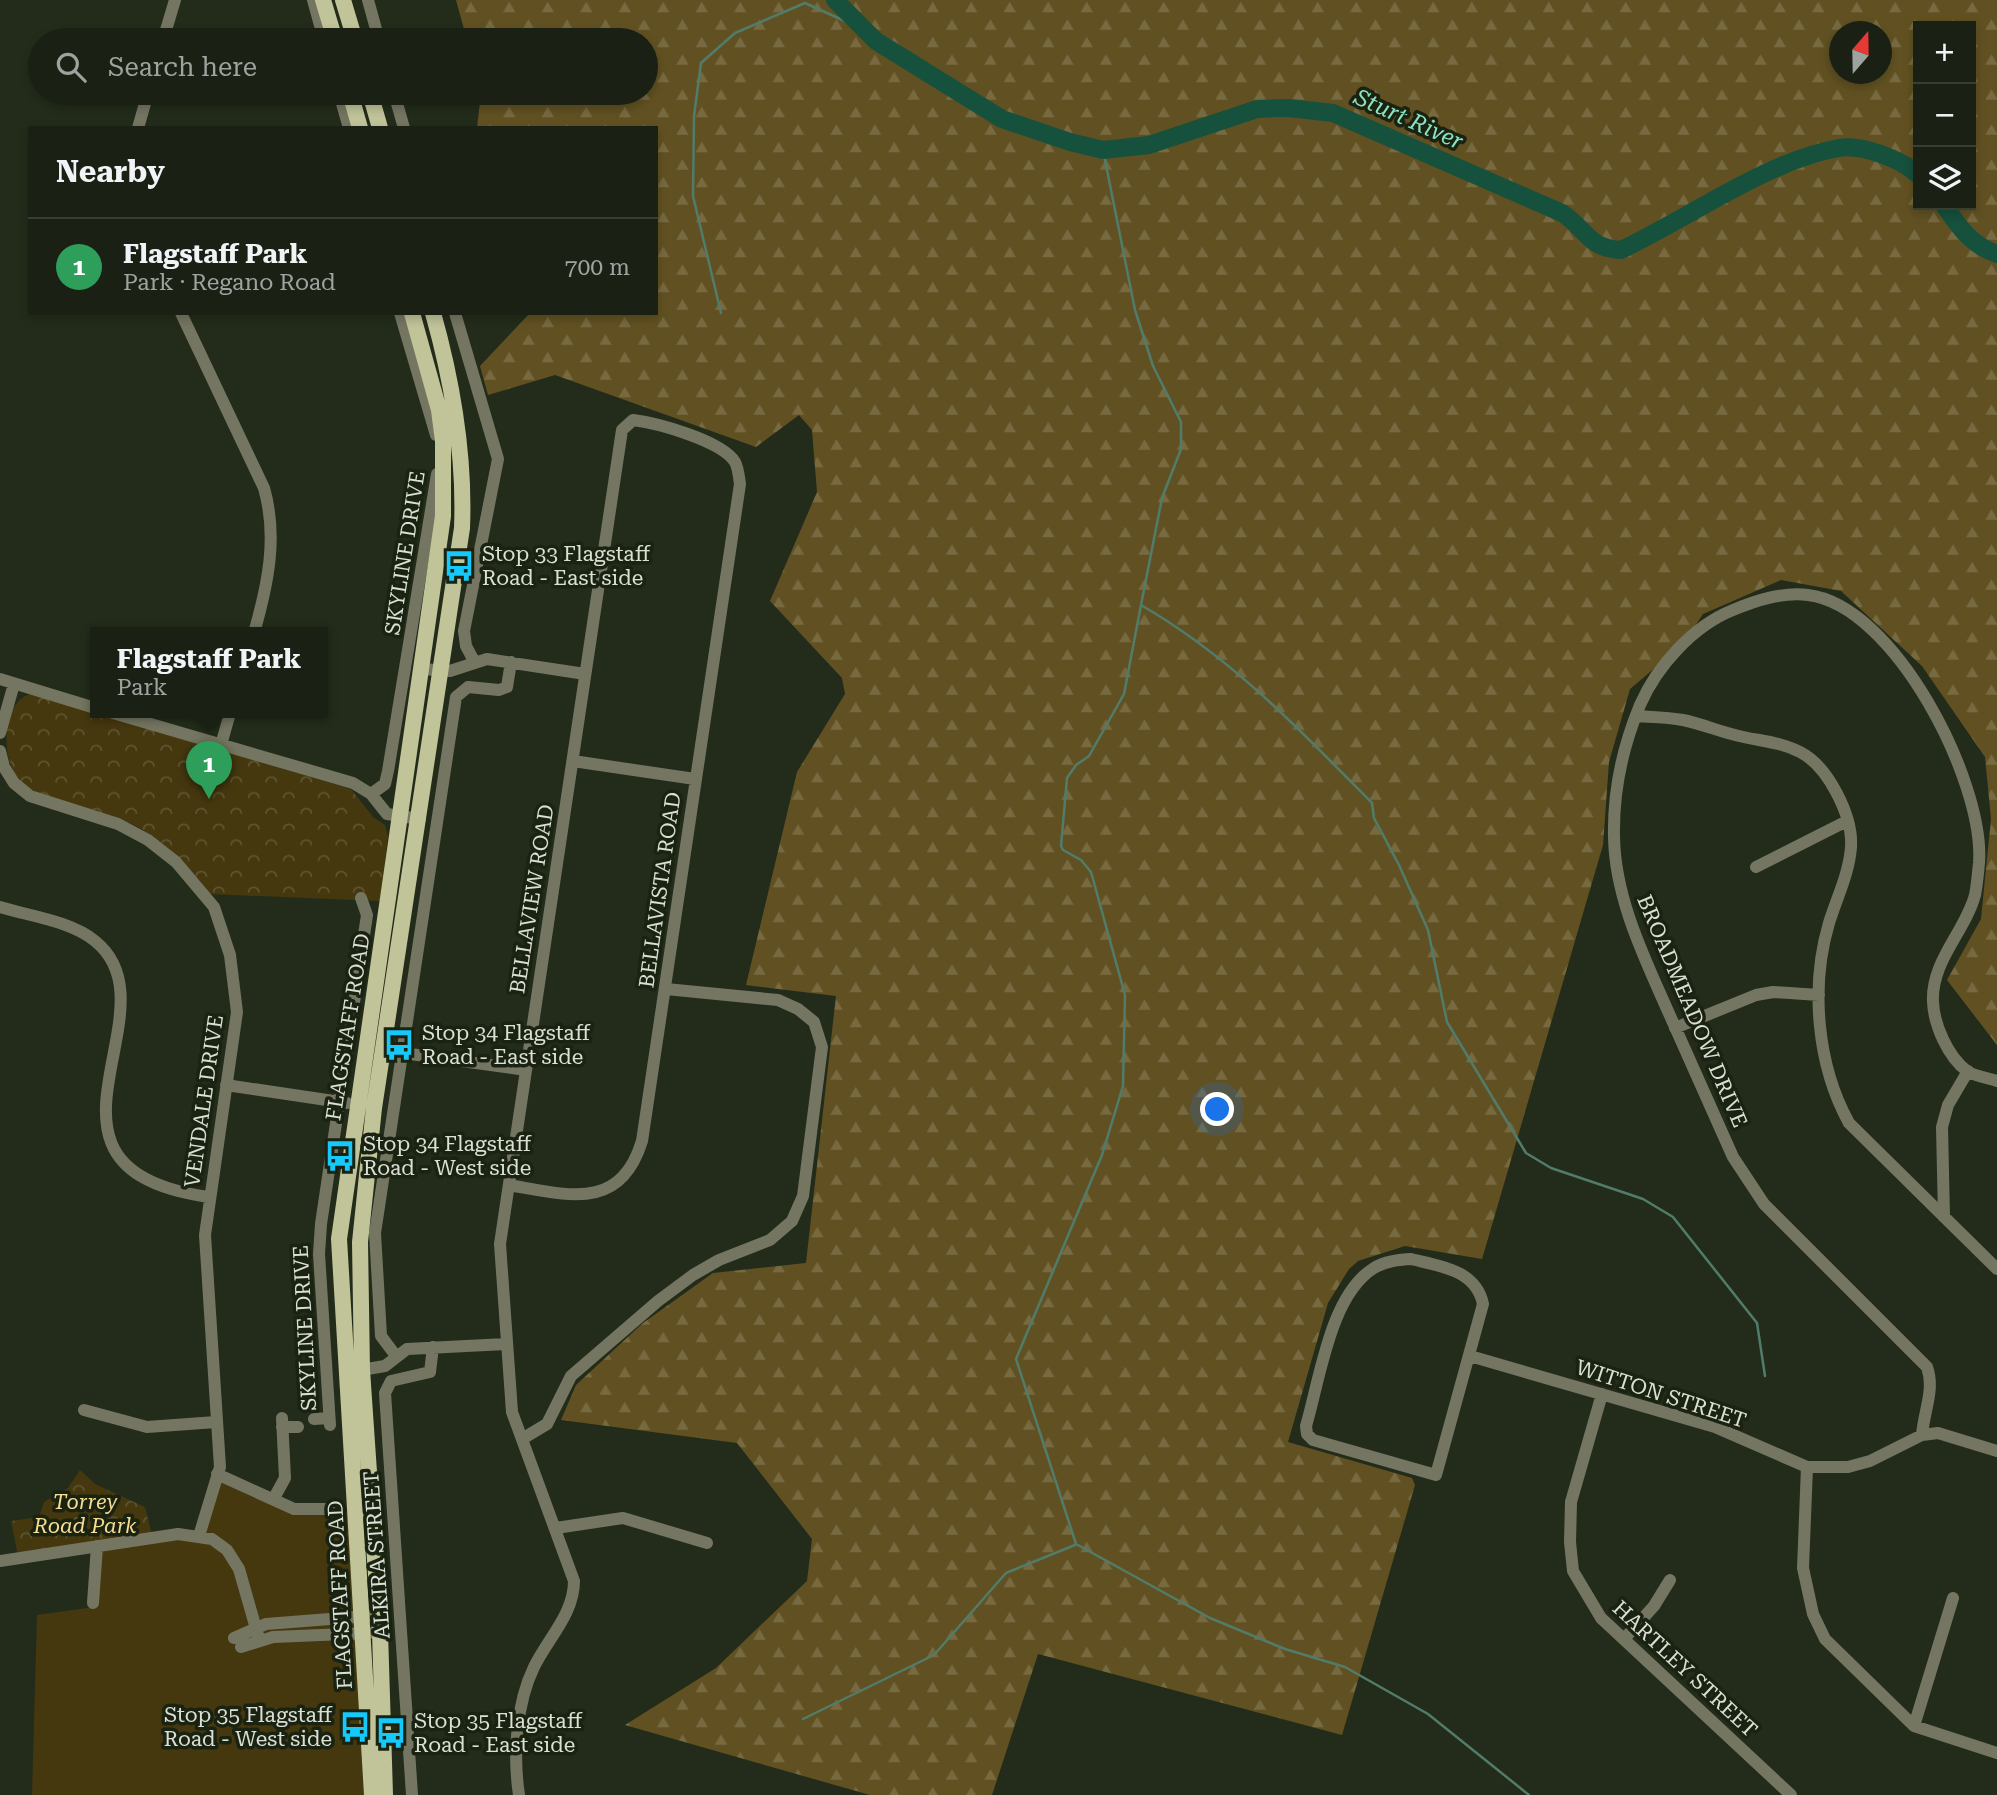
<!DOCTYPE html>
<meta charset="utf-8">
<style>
:root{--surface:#1a2114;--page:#23291d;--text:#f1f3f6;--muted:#9fa3a0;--line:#383e34;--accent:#15cafb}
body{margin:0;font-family:"Roboto Serif",serif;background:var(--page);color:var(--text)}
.controls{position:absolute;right:21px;top:21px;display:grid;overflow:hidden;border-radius:0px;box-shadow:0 4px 10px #0003}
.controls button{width:63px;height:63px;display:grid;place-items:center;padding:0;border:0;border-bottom:2px solid var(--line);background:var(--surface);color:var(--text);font:35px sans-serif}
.compass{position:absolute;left:1829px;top:21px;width:63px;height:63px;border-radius:50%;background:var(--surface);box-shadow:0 4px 10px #0003;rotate:20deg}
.you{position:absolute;left:1218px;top:1110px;width:24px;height:24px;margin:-18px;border:5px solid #fff;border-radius:50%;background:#1a73e8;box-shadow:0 0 0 10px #1a73e833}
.badge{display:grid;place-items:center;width:46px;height:46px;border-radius:50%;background:var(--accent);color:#fff;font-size:23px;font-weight:700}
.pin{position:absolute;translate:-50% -58px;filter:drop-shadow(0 2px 4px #0008)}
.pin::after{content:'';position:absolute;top:37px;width:24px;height:21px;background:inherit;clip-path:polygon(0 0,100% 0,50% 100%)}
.popup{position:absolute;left:90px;top:627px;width:238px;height:91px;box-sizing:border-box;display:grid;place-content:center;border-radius:0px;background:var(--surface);filter:drop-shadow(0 2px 5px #0005);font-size:23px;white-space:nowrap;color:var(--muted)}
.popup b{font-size:26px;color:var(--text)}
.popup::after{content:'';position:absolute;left:50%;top:100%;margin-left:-14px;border:14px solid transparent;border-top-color:var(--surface)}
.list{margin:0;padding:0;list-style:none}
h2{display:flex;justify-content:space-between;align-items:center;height:91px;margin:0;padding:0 28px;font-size:30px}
h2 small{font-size:23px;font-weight:400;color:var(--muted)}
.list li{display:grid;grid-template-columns:46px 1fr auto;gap:21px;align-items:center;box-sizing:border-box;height:98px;padding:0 28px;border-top:2px solid var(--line)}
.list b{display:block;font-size:26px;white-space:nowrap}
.list p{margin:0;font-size:23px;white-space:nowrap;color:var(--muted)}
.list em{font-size:23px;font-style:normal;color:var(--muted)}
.icon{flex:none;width:38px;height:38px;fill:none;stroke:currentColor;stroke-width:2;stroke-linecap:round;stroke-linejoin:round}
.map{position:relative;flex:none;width:1997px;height:1795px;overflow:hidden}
.search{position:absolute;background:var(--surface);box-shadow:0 4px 10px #0003;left:28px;top:28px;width:630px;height:77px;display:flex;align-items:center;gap:18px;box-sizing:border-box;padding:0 24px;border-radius:38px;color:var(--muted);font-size:26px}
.panel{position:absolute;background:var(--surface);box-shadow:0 4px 10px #0003;left:28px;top:126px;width:630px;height:189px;border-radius:0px}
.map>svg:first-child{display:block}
.grass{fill:#45380f}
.forest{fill:url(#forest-firs);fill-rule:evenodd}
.park{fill:url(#park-crowns)}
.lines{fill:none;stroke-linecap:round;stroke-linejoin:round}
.stream{stroke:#517c6a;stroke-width:2.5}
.river{stroke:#16513d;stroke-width:18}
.minor{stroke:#757661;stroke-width:12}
.major{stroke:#c1c499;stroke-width:16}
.labels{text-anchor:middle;stroke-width:7;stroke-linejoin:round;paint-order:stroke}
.street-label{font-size:21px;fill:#dae0d4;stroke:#1a2211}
.poi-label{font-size:21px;fill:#dae0d4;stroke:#1a2211;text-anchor:start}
.park-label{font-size:21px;font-style:italic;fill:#f6dd91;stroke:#1a2211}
.water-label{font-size:23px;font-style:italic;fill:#8be3c1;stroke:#1a2211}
</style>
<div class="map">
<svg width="1997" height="1795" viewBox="0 0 1997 1795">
<defs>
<pattern id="forest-firs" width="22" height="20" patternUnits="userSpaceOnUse" patternTransform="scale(1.75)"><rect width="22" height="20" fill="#615122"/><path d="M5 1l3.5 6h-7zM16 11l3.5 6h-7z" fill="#776a41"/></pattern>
<pattern id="park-crowns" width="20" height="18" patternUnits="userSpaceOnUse" patternTransform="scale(1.75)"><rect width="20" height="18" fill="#45380f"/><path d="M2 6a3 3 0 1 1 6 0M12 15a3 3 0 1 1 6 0" fill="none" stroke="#5f5431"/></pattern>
</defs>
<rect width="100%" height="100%" fill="#232c1a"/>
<path class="grass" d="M217,1474L294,1509L356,1512L372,1795H32L37,1615L94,1607L97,1546L199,1536Z"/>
<path class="forest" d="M456,0H1997V1045L1947,980L1981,919L1991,819L1985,757L1922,666L1841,591L1781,580L1703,614L1683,644L1630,689L1609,762L1603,845L1482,1259L1405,1246L1358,1261L1349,1269L1328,1303L1288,1442L1412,1478L1415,1485L1342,1735L1038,1654L992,1795H870L625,1725L716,1668L807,1581L812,1539L737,1443L561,1420L576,1385L643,1323L713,1273L806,1263L836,996L746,985L797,772L845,694L842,678L770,601L817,492L812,430L799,415L756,447L555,375L488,395L480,366L530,313H656V128H477L481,93H646V40H467ZM1918,26H1971V205H1918ZM1840,32H1882V74H1840Z"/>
<path class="park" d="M32,694L351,789L373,817L385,825L388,836L380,901L210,894C186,861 154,830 115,817C89,808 39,800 20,781C0,761 1,699 32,694Z
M80,1470L95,1484L145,1507L152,1535L18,1556L11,1521L39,1517L44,1502L68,1488Z"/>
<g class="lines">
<path class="stream" d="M1103,150L1135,310L1153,366L1181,422V449L1162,498L1141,605C1231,657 1299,729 1372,803L1374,818L1399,865L1428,930L1447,1022L1526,1153L1551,1168L1643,1199L1673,1217L1757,1323L1765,1376
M721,313L693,196L694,116L701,63L735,33L805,3L858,27
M1141,605L1124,694L1089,756L1076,765L1067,778L1061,846L1063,850L1081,860L1091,872L1125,995L1123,1086L1102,1155L1016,1359L1076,1544L1210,1618L1285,1649L1345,1667L1428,1714L1529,1795
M803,1719L934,1655L1006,1573L1075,1545"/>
<path class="river" d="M835,0L876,41L1002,119L1070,142L1103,150L1149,145L1257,109L1289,108L1333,113L1562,213C1587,229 1587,248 1621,250C1687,219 1768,160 1839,148C1861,144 1902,159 1918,175
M1944,205C1959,227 1971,245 1997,254"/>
<path class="minor" d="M313,0L324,40
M368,0L379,40
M163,40L175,0
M339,93L349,128
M394,93L404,128
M138,128L148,93
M181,313L264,488C278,537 268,584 254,633
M400,313L436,435
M455,313L498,459L464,631L466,646L474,661
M422,669L450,671L487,659L585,674
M0,679L95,708
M113,713L353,783L371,794L387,814L420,819
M1636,716C1651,717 1668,717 1683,720C1702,724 1721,732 1739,736C1760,741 1781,742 1800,752C1828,766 1853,816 1851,847C1849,874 1837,897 1829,923C1810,987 1817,1065 1849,1123L1997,1269
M0,733L14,684
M221,745L230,713
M0,751L4,767L14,783L30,796L118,824L148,840L176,862L214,907L230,955L237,1012L205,1235L220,1467L199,1536
M573,761L695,779
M371,794L385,784L388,771L437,474
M1756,867L1847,821
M0,907C29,916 71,921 95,941C181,1010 6,1169 209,1197
M1675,1028L1756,995L1773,992L1819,995
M403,1053L526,1070
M226,1085L347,1103
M509,1185C568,1195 620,1212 642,1141L740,484C739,477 738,467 735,462C722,441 658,423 633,420L622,430L500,1244L512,1412L574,1581C574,1614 548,1638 534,1667C516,1704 513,1755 519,1795
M1944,1217L1942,1127L1948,1105L1968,1071
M1411,1259C1440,1266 1476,1270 1483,1304L1436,1475L1313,1440L1307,1434L1306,1426C1320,1379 1330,1295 1374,1268C1385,1261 1399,1260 1411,1259Z
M396,1356L381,1336L375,1233L456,697L468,687L499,690L507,687L511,662
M1470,1356L1715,1427L1807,1467H1848L1870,1461L1922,1435L1938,1433L1997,1451
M355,1371L385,1366L407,1349L506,1344
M1602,1394L1571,1502L1570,1542L1573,1571L1601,1618L1791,1795
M84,1410L147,1427L216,1422
M314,1419L329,1418
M330,1425L319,1254L321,1224L367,915L361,898
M282,1427H298
M1922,1435C1924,1410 1935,1390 1927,1367L1764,1204L1733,1157C1711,1108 1689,1059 1667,1009C1643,955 1615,897 1614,837C1613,792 1623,746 1640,705C1657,666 1693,626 1733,610C1757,600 1782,592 1808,595C1895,605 1985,783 1979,863C1978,873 1977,885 1975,895C1965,932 1931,961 1933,1002C1934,1025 1948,1057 1967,1071C1974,1076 1988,1078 1997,1081
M522,1439L547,1424L571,1376L658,1301L693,1275L719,1260L770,1240L792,1221L803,1196L822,1047L814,1022L798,1009L778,1000L666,989
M1807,1467L1803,1568L1813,1614L1825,1639L1914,1726L1997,1753
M217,1474L294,1509H329
M274,1498L285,1478L282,1418
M556,1528L623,1518L707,1543
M0,1561L178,1534L212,1539L227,1550L239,1569L259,1639
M93,1603L97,1546
M234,1638L266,1624L368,1616
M1624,1639L1654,1606L1670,1580
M241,1647L273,1637L369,1633
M1914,1726L1953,1598
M412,1795L385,1393L391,1381L430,1372L433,1347"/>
<path class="major" d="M323,0L335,40
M343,0L355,40
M350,93L360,128
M370,93L380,128
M372,1795L339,1239L443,516V441L439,410L412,313
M385,1795L380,1632L362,1370L360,1242L374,1108L462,528C465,454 453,384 433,313"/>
</g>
<defs>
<symbol id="bus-bare" viewBox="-9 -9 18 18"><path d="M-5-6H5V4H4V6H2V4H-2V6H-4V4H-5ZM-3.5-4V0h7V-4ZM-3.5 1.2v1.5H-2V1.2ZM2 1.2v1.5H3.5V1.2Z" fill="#15cafb" stroke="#1a2211" stroke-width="2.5" paint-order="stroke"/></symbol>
</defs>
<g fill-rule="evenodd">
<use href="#bus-bare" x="437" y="544" width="44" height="44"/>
<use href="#bus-bare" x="377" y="1023" width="44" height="44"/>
<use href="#bus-bare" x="318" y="1134" width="44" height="44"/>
<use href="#bus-bare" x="333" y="1705" width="44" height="44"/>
<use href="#bus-bare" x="369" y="1711" width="44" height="44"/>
</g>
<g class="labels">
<g class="street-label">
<text transform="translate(405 553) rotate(-81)" y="7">SKYLINE DRIVE</text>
<text transform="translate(660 890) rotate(-82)" y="7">BELLAVISTA ROAD</text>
<text transform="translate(532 899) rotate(-81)" y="7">BELLAVIEW ROAD</text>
<text transform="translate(1692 1011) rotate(67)" y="7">BROADMEADOW DRIVE</text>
<text transform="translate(348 1027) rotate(-81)" y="7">FLAGSTAFF ROAD</text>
<text transform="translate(204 1101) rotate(-82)" y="7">VENDALE DRIVE</text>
<text transform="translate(305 1328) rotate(-93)" y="7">SKYLINE DRIVE</text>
<text transform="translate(1661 1394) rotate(18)" y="7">WITTON STREET</text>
<text transform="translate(377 1555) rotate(-94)" y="7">ALKIRA STREET</text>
<text transform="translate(340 1595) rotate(-93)" y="7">FLAGSTAFF ROAD</text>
<text transform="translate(1685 1669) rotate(43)" y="7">HARTLEY STREET</text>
</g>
<g class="poi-label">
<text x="482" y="561">Stop 33 Flagstaff<tspan x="482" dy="24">Road - East side</tspan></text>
<text x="422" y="1040">Stop 34 Flagstaff<tspan x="422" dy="24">Road - East side</tspan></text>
<text x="363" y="1151">Stop 34 Flagstaff<tspan x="363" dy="24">Road - West side</tspan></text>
<text x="332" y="1722" text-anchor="end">Stop 35 Flagstaff<tspan x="332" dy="24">Road - West side</tspan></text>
<text x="414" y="1728">Stop 35 Flagstaff<tspan x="414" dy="24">Road - East side</tspan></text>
</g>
<g class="park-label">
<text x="85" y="1509">Torrey<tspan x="85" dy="24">Road Park</tspan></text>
</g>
<g class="water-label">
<text transform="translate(1409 119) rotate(24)" y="8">Sturt River</text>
</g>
</g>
</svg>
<div class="controls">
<button>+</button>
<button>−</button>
<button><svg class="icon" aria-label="layers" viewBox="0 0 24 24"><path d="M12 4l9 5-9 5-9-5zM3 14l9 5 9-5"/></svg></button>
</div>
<svg class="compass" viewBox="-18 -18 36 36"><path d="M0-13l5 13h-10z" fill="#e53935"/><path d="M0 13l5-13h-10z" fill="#9fa3a0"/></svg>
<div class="you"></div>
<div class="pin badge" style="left:209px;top:799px;background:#2e9e5b">1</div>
<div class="popup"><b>Flagstaff Park</b>Park</div>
<div class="search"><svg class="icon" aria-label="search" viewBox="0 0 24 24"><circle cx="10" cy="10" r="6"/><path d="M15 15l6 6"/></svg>Search here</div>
<section class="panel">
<h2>Nearby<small></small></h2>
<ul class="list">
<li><span class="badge" style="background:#2e9e5b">1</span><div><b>Flagstaff Park</b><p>Park · Regano Road</p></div><em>700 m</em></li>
</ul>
</section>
</div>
